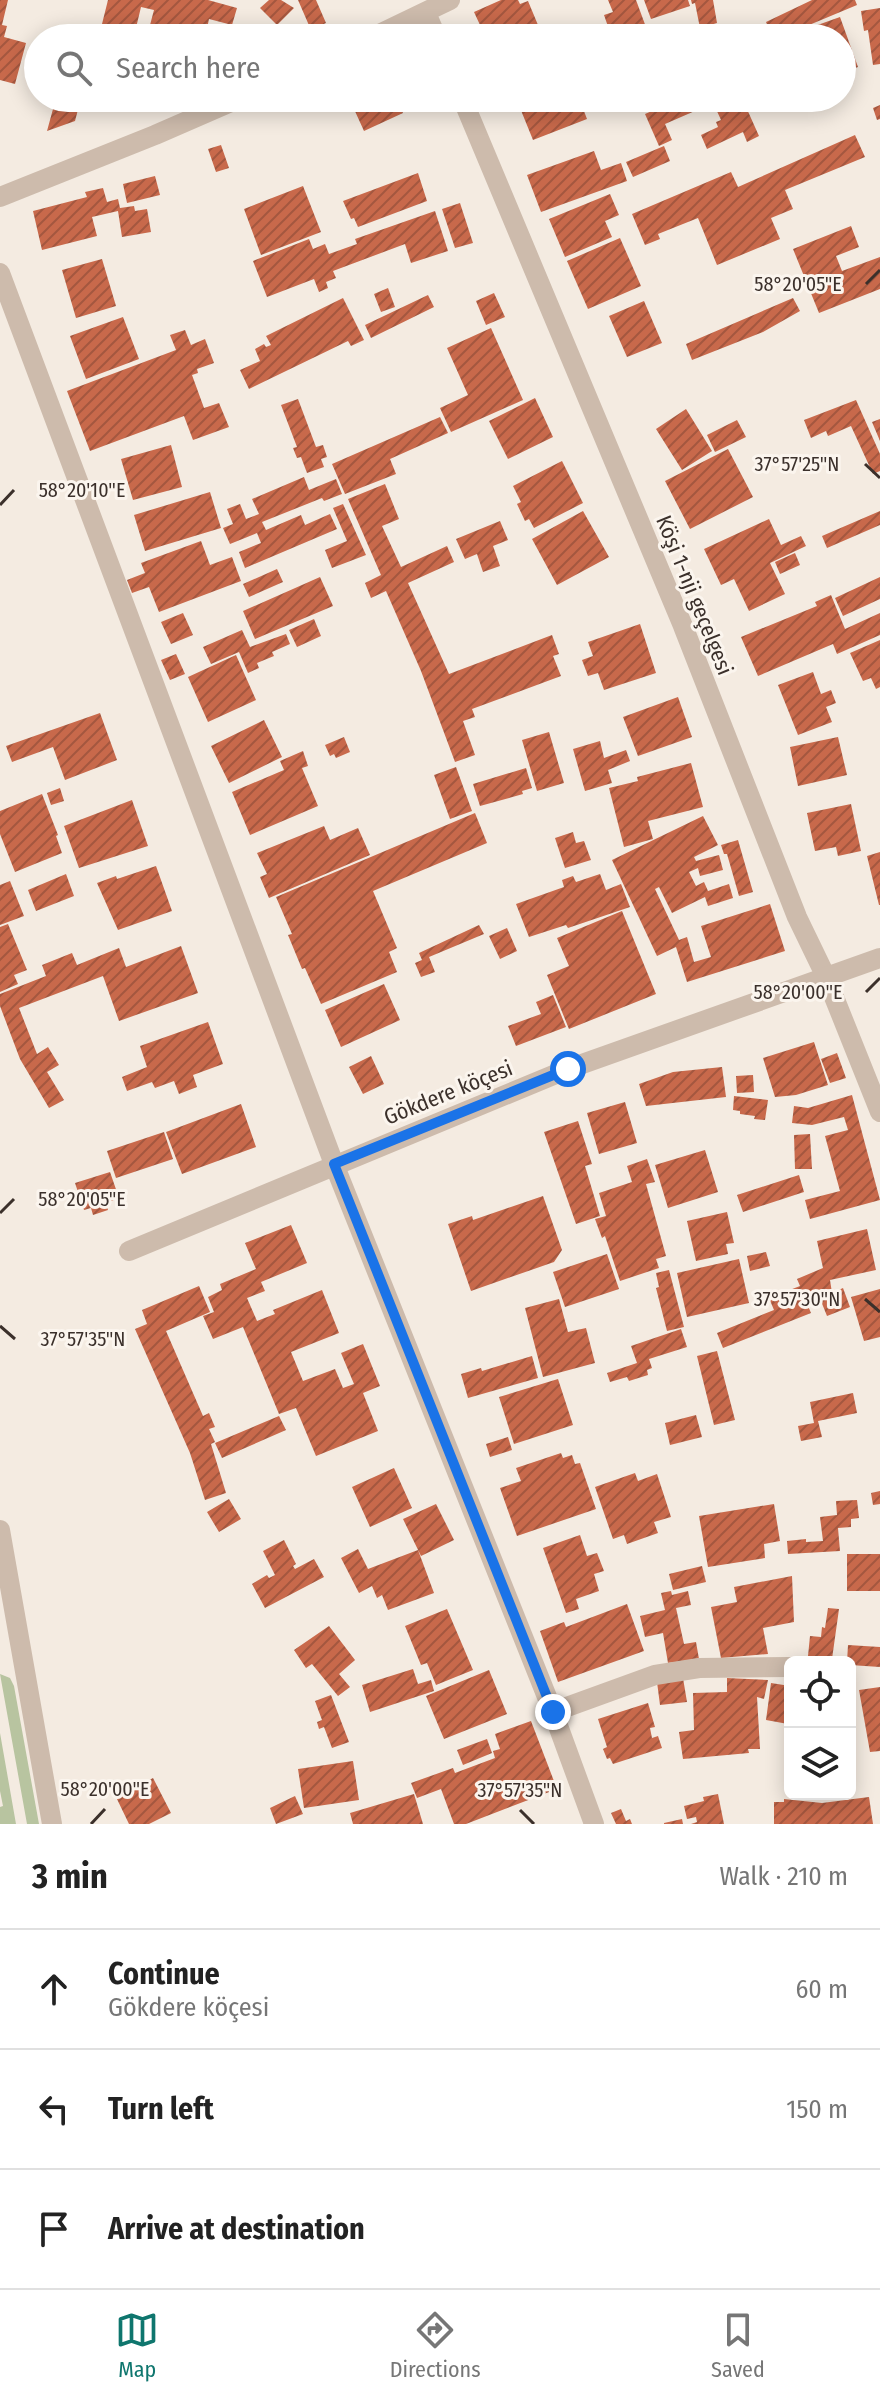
<!DOCTYPE html>
<meta charset="utf-8">
<style>
:root{--surface:#fff;--page:#f6f6f6;--text:#222;--muted:#767676;--line:#e0e0e0;--accent:#0f766e}
body{margin:0;font-family:"Fira Sans Condensed",sans-serif;background:var(--page);color:var(--text)}
.controls{position:absolute;right:24px;bottom:24px;display:grid;overflow:hidden;border-radius:12px;box-shadow:0 4px 20px #0003}
.controls button{width:72px;height:72px;display:grid;place-items:center;padding:0;border:0;border-bottom:2px solid var(--line);background:var(--surface);color:var(--text);font:40px sans-serif}
.stop{position:absolute;width:24px;height:24px;margin:-18px;border:6px solid #1a73e8;border-radius:50%;background:#fff}
.stop.end{background:#1a73e8;border-color:#fff;box-shadow:0 2px 8px #0008}
.list{margin:0;padding:0;list-style:none}
h2{display:flex;justify-content:space-between;align-items:center;height:104px;margin:0;padding:0 32px;font-size:34px}
h2 small{font-size:26px;font-weight:400;color:var(--muted)}
.list li{display:grid;grid-template-columns:52px 1fr auto;gap:24px;align-items:center;box-sizing:border-box;height:120px;padding:0 32px;border-top:2px solid var(--line)}
.list b{display:block;font-size:30px;white-space:nowrap}
.list p{margin:0;font-size:26px;white-space:nowrap;color:var(--muted)}
.list em{font-size:26px;font-style:normal;color:var(--muted)}
.icon{flex:none;width:44px;height:44px;fill:none;stroke:currentColor;stroke-width:2;stroke-linecap:round;stroke-linejoin:round}
.map{position:relative;flex:none;width:880px;height:1824px;overflow:hidden}
.search{position:absolute;background:var(--surface);box-shadow:0 4px 20px #0003;left:24px;right:24px;top:24px;height:88px;display:flex;align-items:center;gap:20px;box-sizing:border-box;padding:0 28px;border-radius:44px;color:var(--muted);font-size:30px}
.sheet{height:464px;background:var(--surface)}
nav{display:flex;justify-content:space-around;align-items:center;box-sizing:border-box;height:112px;border-top:2px solid var(--line);background:var(--surface);font-size:22px;color:var(--muted)}
nav a{display:grid;justify-items:center;gap:4px}
nav .on{color:var(--accent)}
.map>svg:first-child{display:block}
.green{fill:#b8c4a0}
.building{fill:url(#building-hatch)}
.lines{fill:none;stroke-linecap:round;stroke-linejoin:round}
.minor{stroke:#cdbbac;stroke-width:20}
.tertiary{stroke:#cdbbac;stroke-width:20}
.route{stroke:#1a73e8;stroke-width:10}
.ticks{fill:none;stroke:#3b302b;stroke-width:3}
.labels{text-anchor:middle;stroke-width:6;stroke-linejoin:round;paint-order:stroke}
.street-label{font-size:22px;fill:#3b302b;stroke:#fbf5ee}
.ticks-label{font-size:20px;text-anchor:middle;fill:#3b302b;stroke:#fbf5ee;stroke-width:6;stroke-linejoin:round;paint-order:stroke}
</style>
<div class="map">
<svg width="880" height="1824" viewBox="0 0 880 1824">
<defs>
<pattern id="building-hatch" width="6" height="6" patternUnits="userSpaceOnUse" patternTransform="scale(2)"><rect width="6" height="6" fill="#c8694b"/><path d="M-1 1l2-2M0 6l6-6M5 7l2-2" fill="none" stroke="#a4573f"/></pattern>
</defs>
<rect width="100%" height="100%" fill="#f4ebe1"/>
<path class="green" d="M0,1674L10,1678L14,1686L39,1824H27Z
M0,1733L16,1824H0V1807L3,1806L0,1791Z"/>
<path class="building" d="M0,0H8L2,25L7,26L4,37L26,43L15,84L0,80Z
M108,0H208L237,8L232,25L209,19L205,38L150,25L154,10L141,7L135,32L102,24Z
M269,0H281L294,8L277,25L260,8Z
M298,0H316L326,23L311,30Z
M501,0H518L520,4L528,1L538,25L531,28L533,35L540,32L543,38H486L474,12Z
M608,0H636L650,38H612L604,15L613,12Z
M644,0H688L690,6L651,19Z
M691,0H713L717,23L700,28L695,3L692,4Z
M812,0H855L857,5L778,38H751L769,29L766,22Z
M880,8V64L873,65L868,30L864,31L861,11Z
M840,17L858,67L842,73V38H800L798,32Z
M699,31L702,38H683Z
M56,98H81L75,121L47,131Z
M349,98H396L403,113L364,131Z
M516,98H579L587,119L533,140Z
M682,98H700L704,107L665,124L672,140L659,146L645,114Z
M711,98H728L730,102L742,98L759,136L747,142L743,132L707,149L701,135L718,127L716,122L721,120Z
M880,105V119L877,120L873,108Z
M855,135L865,157L785,190L793,209L771,218L780,239L717,265L698,218L658,234L660,239L645,245L632,214L731,172L738,187Z
M221,145L229,168L216,172L208,149Z
M664,146L670,161L633,177L626,162Z
M594,151L601,170L621,163L627,181L541,212L527,175Z
M418,173L427,201L358,227L354,218L351,219L343,201Z
M155,176L160,195L127,203L123,184Z
M303,186L321,232L261,255L244,209Z
M103,188L107,202L118,199L120,208L134,206L135,211L147,209L151,232L122,237L118,211L92,217L97,236L42,250L33,211L87,197L85,192Z
M610,194L619,215L605,221L612,237L565,257L549,219Z
M460,203L473,243L455,248L442,209Z
M435,211L448,251L411,263L405,244L333,271L336,278L326,282L328,288L319,292L314,279L267,297L253,261L309,239L313,249L325,244L329,254L357,244L355,239Z
M851,226L859,247L836,256L842,271L880,257V289L819,313L793,249Z
M620,238L641,286L588,309L567,261Z
M102,259L116,306L76,318L62,270Z
M388,288L395,307L381,312L374,294Z
M494,293L505,317L486,325L476,301Z
M428,295L434,307L371,338L365,325Z
M343,298L364,340L351,346L348,341L249,389L240,370L260,361L255,349L264,344L266,347L271,345L266,336Z
M793,298L800,311L763,332L692,360L686,344Z
M644,301L662,343L627,357L609,316Z
M123,317L139,359L86,379L70,336Z
M491,328L523,400L451,432L440,408L468,395L447,348Z
M185,330L191,345L205,339L214,363L197,369L198,373L192,375L204,408L219,403L229,427L193,440L184,416L90,451L67,391L176,350L170,335Z
M535,398L553,437L508,459L489,421Z
M298,399L316,447L323,445L327,457L321,459L324,467L307,473L301,457L297,458L293,448L297,447L281,405Z
M856,400L880,454V471L873,474L851,426L828,436L826,431L811,438L804,420Z
M686,409L712,451L682,470L656,429Z
M440,417L448,433L390,459L396,474L345,494L332,464Z
M880,419V441L872,422Z
M737,420L746,437L715,452L707,435Z
M171,445L182,487L133,500L121,459Z
M728,449L753,497L690,529L665,481Z
M562,461L583,503L534,528L529,519L525,521L517,504L521,502L513,486Z
M304,477L309,490L336,479L342,494L324,501L322,498L262,522L266,530L301,515L305,525L330,514L337,529L245,568L239,552L261,543L257,533L230,544L223,528L233,524L227,509L240,504L246,519L259,514L252,499Z
M385,484L399,519L382,526L401,567L447,546L454,562L408,583L449,674L552,635L559,654L553,656L561,676L472,709L475,717L463,721L475,755L455,762L421,671L386,591L371,598L365,583L381,575L348,499Z
M210,492L221,528L145,551L134,515Z
M343,504L366,555L332,568L325,550L347,541L333,508Z
M583,511L609,557L557,585L532,539Z
M880,511V525L827,548L822,536Z
M769,519L781,545L801,536L806,546L770,563L785,594L749,611L734,579L721,585L704,549Z
M500,521L508,540L493,546L500,566L483,572L477,554L465,559L456,539Z
M201,541L210,565L232,557L241,581L159,612L149,587L132,593L127,580L145,573L141,563Z
M795,553L800,565L780,574L775,562Z
M277,569L283,582L249,597L243,584Z
M320,577L333,606L255,639L243,611Z
M880,577V599L843,616L835,598Z
M831,595L845,629L880,613V635L837,654L833,644L758,676L741,637L817,606L815,602Z
M183,613L193,635L171,644L161,622Z
M314,619L321,636L297,647L289,630Z
M640,624L656,673L604,690L598,673L588,676L582,660L593,656L588,642Z
M242,630L250,647L286,634L290,644L272,652L274,656L257,663L259,668L248,673L239,652L211,664L203,647Z
M880,640V687L876,689L871,678L863,681L850,653Z
M176,654L185,674L170,680L161,660Z
M236,655L256,700L208,722L188,677Z
M813,672L821,694L831,690L836,703L826,707L832,722L798,735L778,685Z
M678,697L692,737L638,756L623,717Z
M100,713L117,760L65,780L53,747L12,762L6,746Z
M264,720L282,757L229,783L211,746Z
M549,732L564,783L537,791L522,740Z
M344,737L350,752L336,758L334,754L330,756L325,745Z
M838,737L847,775L798,786L790,747Z
M600,741L604,758L626,750L630,761L608,770L612,783L585,791L573,749Z
M303,751L308,766L302,768L318,806L250,835L232,792L284,770L280,761Z
M691,763L703,807L648,821L653,839L624,847L609,788L638,781L637,777Z
M456,767L472,811L450,819L434,775Z
M526,768L532,788L522,791L523,794L480,806L473,784Z
M60,788L64,801L51,805L47,793Z
M42,794L58,835L56,836L62,853L15,872L0,834V811Z
M132,800L148,846L79,868L64,826Z
M851,804L861,851L838,856L836,847L815,851L807,813Z
M475,813L487,843L373,891L397,948L389,952L397,972L321,1004L305,968L302,969L288,935L292,934L276,897Z
M703,816L718,845L694,857L696,861L719,855L723,870L700,876L698,868L689,872L696,886L704,882L708,891L729,884L733,898L708,906L705,897L672,913L659,887L655,889L679,940L687,937L694,962L711,957L701,926L770,904L785,951L687,982L676,947L657,956L612,860Z
M324,826L330,840L358,828L370,855L269,898L260,877L267,874L257,853Z
M573,832L576,843L584,841L591,860L565,868L555,838Z
M738,840L753,892L739,896L727,854H724L721,845Z
M880,852V905H879L867,856Z
M156,866L172,911L118,930L97,883L116,876L117,879Z
M66,874L74,896L36,911L28,890Z
M600,874L606,890L621,884L630,907L568,928L566,925L529,937L516,904L564,887L562,880L573,876L576,882Z
M10,881L24,916L0,925V885Z
M622,911L656,994L569,1029L547,975L569,966L557,938Z
M8,924L27,970L14,975L18,984L0,992V927Z
M479,925L484,934L429,957L435,972L421,977L415,963L422,960L419,953Z
M507,928L517,951L500,959L489,936Z
M181,946L198,993L119,1021L103,976L19,1008L37,1054L48,1047L59,1065L47,1072L64,1100L49,1108L20,1059L0,1006V994L46,976L42,965L72,953L77,965L119,948L126,967Z
M384,984L400,1020L341,1047L325,1010Z
M553,995L566,1027L516,1046L508,1026L541,1014L536,1002Z
M208,1022L223,1064L193,1075L197,1087L179,1094L174,1081L155,1088L152,1082L127,1091L122,1077L147,1067L140,1046Z
M814,1042L828,1085L796,1095L775,1097L763,1058Z
M837,1053L846,1078L830,1083L821,1059Z
M371,1056L384,1084L363,1094L349,1067Z
M722,1067L726,1097L646,1106L639,1084L673,1072Z
M753,1075L754,1092L737,1093L736,1076Z
M852,1095L880,1200L810,1219L805,1200L840,1191L825,1136L848,1130L844,1117L812,1125L792,1123L794,1106L808,1108Z
M734,1096L768,1100L765,1120L754,1119L755,1116L740,1114V1111L733,1110Z
M625,1102L637,1143L599,1154L587,1113Z
M241,1104L256,1147L182,1174L166,1132Z
M578,1121L592,1164L585,1166L600,1216L576,1224L544,1132Z
M164,1132L173,1159L116,1178L107,1151Z
M810,1134L812,1169H795L794,1135Z
M705,1150L718,1192L668,1208L655,1165Z
M647,1159L655,1182L646,1184L666,1256L656,1259L659,1268L620,1281L605,1236L602,1238L595,1219L606,1216L599,1193L632,1182L627,1166Z
M110,1172L119,1198L106,1203L108,1210L93,1215L91,1208L84,1210L75,1183Z
M799,1175L804,1192L743,1212L737,1195Z
M543,1196L562,1250L554,1262L471,1291L448,1224L472,1216L473,1220Z
M727,1212L734,1243L726,1244L728,1254L696,1261L687,1221Z
M291,1225L307,1263L261,1282L265,1291L247,1298L257,1321L275,1314L273,1310L322,1290L339,1333L291,1352L303,1381L335,1369L343,1388L354,1384L341,1353L363,1344L380,1386L363,1393L378,1431L316,1456L296,1408L279,1414L243,1327L213,1339L203,1316L214,1312L208,1297L222,1290L220,1284L256,1269L245,1243Z
M867,1229L876,1270L830,1280L832,1293L843,1288L850,1307L827,1316L819,1296L806,1301L811,1313L723,1348L717,1333L774,1310L769,1298L800,1286L797,1279L823,1268L817,1241Z
M766,1252L770,1266L750,1271L747,1256Z
M607,1254L619,1289L565,1307L553,1272Z
M739,1259L749,1303L687,1317L677,1273Z
M669,1270L684,1327L667,1331L656,1288L659,1287L656,1273Z
M199,1286L210,1312L166,1331L203,1416L209,1413L215,1427L209,1429L215,1442L211,1444L226,1493L205,1500L190,1453L135,1329L147,1324L142,1310Z
M880,1289V1337L864,1341L851,1297Z
M559,1299L568,1332L586,1328L595,1363L543,1377L525,1308Z
M681,1329L687,1347L649,1359L652,1368L647,1370L648,1375L629,1381L627,1377L610,1382L607,1373L637,1363L631,1346Z
M717,1351L735,1420L714,1425L697,1356Z
M532,1356L538,1378L468,1398L461,1374L481,1368L482,1371Z
M558,1379L573,1425L514,1444L499,1397Z
M853,1393L857,1413L818,1421L822,1437L801,1441L798,1426L814,1423L810,1402Z
M696,1415L702,1437L670,1445L665,1423Z
M279,1416L286,1430L222,1458L215,1443Z
M508,1437L512,1450L490,1457L486,1444Z
M561,1453L563,1458L572,1455L575,1464L580,1463L596,1509L517,1536L500,1488L521,1481L516,1468Z
M394,1468L412,1508L370,1527L352,1487Z
M635,1473L638,1481L657,1474L671,1517L654,1522L658,1533L627,1544L624,1535L613,1539L595,1487Z
M880,1491V1504L873,1505L871,1493Z
M229,1499L241,1519L219,1532L207,1512Z
M857,1500L859,1518L851,1519V1527L838,1528L840,1551L788,1554L787,1541L806,1539V1542L823,1541L820,1517L837,1515L836,1501Z
M436,1504L454,1540L421,1556L403,1519Z
M774,1504L780,1541L764,1544L765,1558L708,1567L699,1516Z
M580,1535L587,1556L597,1553L604,1571L594,1574L599,1591L576,1599L579,1609L566,1613L543,1548Z
M284,1540L296,1564L293,1566L295,1569L314,1559L324,1577L265,1608L252,1584L267,1575L269,1578L275,1575L263,1551Z
M358,1549L368,1569L418,1550L434,1593L388,1610L382,1595L377,1598L372,1586L359,1593L341,1558Z
M847,1554H880V1591H847Z
M702,1566L706,1582L673,1590L669,1574Z
M792,1576L794,1622L763,1628L768,1654L721,1658L711,1607L737,1602L734,1587Z
M671,1591L672,1595L688,1591L691,1605L676,1608L684,1644L696,1642L699,1659L668,1663L663,1633L645,1637L640,1616L665,1610L661,1593Z
M627,1604L644,1651L558,1682L540,1631L564,1622L566,1627Z
M828,1608L839,1609L832,1659L808,1656L810,1636L821,1637L822,1627L825,1628Z
M447,1609L473,1670L436,1685L427,1663L421,1665L405,1626Z
M329,1626L355,1660L339,1674L350,1687L338,1696L312,1664L306,1668L294,1650Z
M848,1645L880,1647V1667L850,1665L847,1662Z
M413,1669L418,1684L431,1680L434,1691L370,1712L362,1685Z
M489,1670L507,1714L444,1739L426,1696Z
M683,1678L687,1702L660,1705L657,1682Z
M727,1678L768,1680L764,1699L757,1697L760,1749H748L749,1753L683,1759L679,1732L694,1730L693,1693L727,1692Z
M771,1683L790,1686L788,1724L766,1720Z
M880,1687V1751L870,1752L859,1690Z
M331,1695L349,1742L332,1748L324,1727L319,1729L317,1722L322,1720L315,1701Z
M648,1703L655,1727L650,1728L652,1738L658,1736L662,1748L613,1764L610,1758L607,1759L603,1749L607,1747L598,1719Z
M531,1721L557,1789L466,1824H454L441,1789L417,1798L411,1783L453,1768L455,1773L495,1758L493,1751L500,1749L495,1734Z
M487,1739L492,1753L463,1765L457,1750Z
M353,1761L359,1800L304,1808L298,1769Z
M153,1778L171,1813L149,1824H129L116,1797Z
M414,1794L423,1824H353L350,1813Z
M718,1794L724,1824H691L697,1822L696,1817L687,1819L684,1806L704,1801L703,1797Z
M295,1796L303,1814L276,1824L270,1808Z
M869,1797L873,1824H774V1802H784V1799L822,1803Z
M621,1809L626,1821L630,1819L632,1824H616L611,1813Z
M682,1819L683,1824H664V1823Z"/>
<g class="lines">
<path class="minor" d="M426,13L437,38
M371,38L450,0
M462,98L683,626L797,917L826,977L880,1112
M0,197L155,135L240,98
M0,273L334,1164L553,1712L594,1824
M0,1530L52,1824
M553,1712L655,1675L699,1668L790,1667"/>
<path class="tertiary" d="M129,1251L568,1069L880,958"/>
</g>
<g class="lines">
<path class="route" d="M553,1712L334,1164L568,1069"/>
</g>
<path class="ticks" d="M866,284L880,270M865,464L880,478M0,505L14,490M866,992L880,978M0,1213L14,1199M865,1299L880,1312M0,1326L15,1339M520,1810L534,1824M91,1824L105,1809"/>
<g class="labels">
<g class="street-label">
<text transform="translate(695 595) rotate(68)" y="8">Köşi 1-nji geçelgesi</text>
<text transform="translate(448 1092) rotate(-22)" y="8">Gökdere köçesi</text>
</g>
</g>
<g class="ticks-label">
<text x="798" y="291">58°20'05"E</text>
<text x="797" y="471">37°57'25"N</text>
<text x="82" y="497">58°20'10"E</text>
<text x="798" y="999">58°20'00"E</text>
<text x="82" y="1206">58°20'05"E</text>
<text x="797" y="1306">37°57'30"N</text>
<text x="83" y="1346">37°57'35"N</text>
<text x="105" y="1796">58°20'00"E</text>
<text x="520" y="1797">37°57'35"N</text>
</g>
</svg>
<div class="controls">
<button><svg class="icon" aria-label="locate" viewBox="0 0 24 24"><circle cx="12" cy="12" r="6"/><path d="M12 2v4M12 18v4M2 12h4M18 12h4"/></svg></button>
<button><svg class="icon" aria-label="layers" viewBox="0 0 24 24"><path d="M12 4l9 5-9 5-9-5zM3 14l9 5 9-5"/></svg></button>
</div>
<div class="stop" style="left:568px;top:1069px"></div>
<div class="stop end" style="left:553px;top:1712px"></div>
<div class="search"><svg class="icon" aria-label="search" viewBox="0 0 24 24"><circle cx="10" cy="10" r="6"/><path d="M15 15l6 6"/></svg>Search here</div>
</div>
<section class="sheet">
<h2>3 min<small>Walk · 210 m</small></h2>
<ul class="list">
<li><svg class="icon" aria-label="ahead" viewBox="0 0 24 24"><path d="M12 20V5M6 11l6-6 6 6"/></svg><div><b>Continue</b><p>Gökdere köçesi</p></div><em>60 m</em></li>
<li><svg class="icon" aria-label="left" viewBox="0 0 24 24"><path d="M17 20v-9H6M10 6l-5 5 5 5"/></svg><div><b>Turn left</b></div><em>150 m</em></li>
<li><svg class="icon" aria-label="arrive" viewBox="0 0 24 24"><path d="M6 21V4h12l-3 4 3 4H6"/></svg><div><b>Arrive at destination</b></div></li>
</ul>
</section>
<nav>
<a class="on"><svg class="icon" aria-label="map" viewBox="0 0 24 24"><path d="M3 6l6-2 6 2 6-2v14l-6 2-6-2-6 2zM9 4v14M15 6v14"/></svg>Map</a>
<a><svg class="icon" aria-label="directions" viewBox="0 0 24 24"><path d="M12 3l9 9-9 9-9-9zM9 14v-3h6M13 9l2 2-2 2"/></svg>Directions</a>
<a><svg class="icon" aria-label="saved" viewBox="0 0 24 24"><path d="M7 4h10v16l-5-4-5 4z"/></svg>Saved</a>
</nav>
